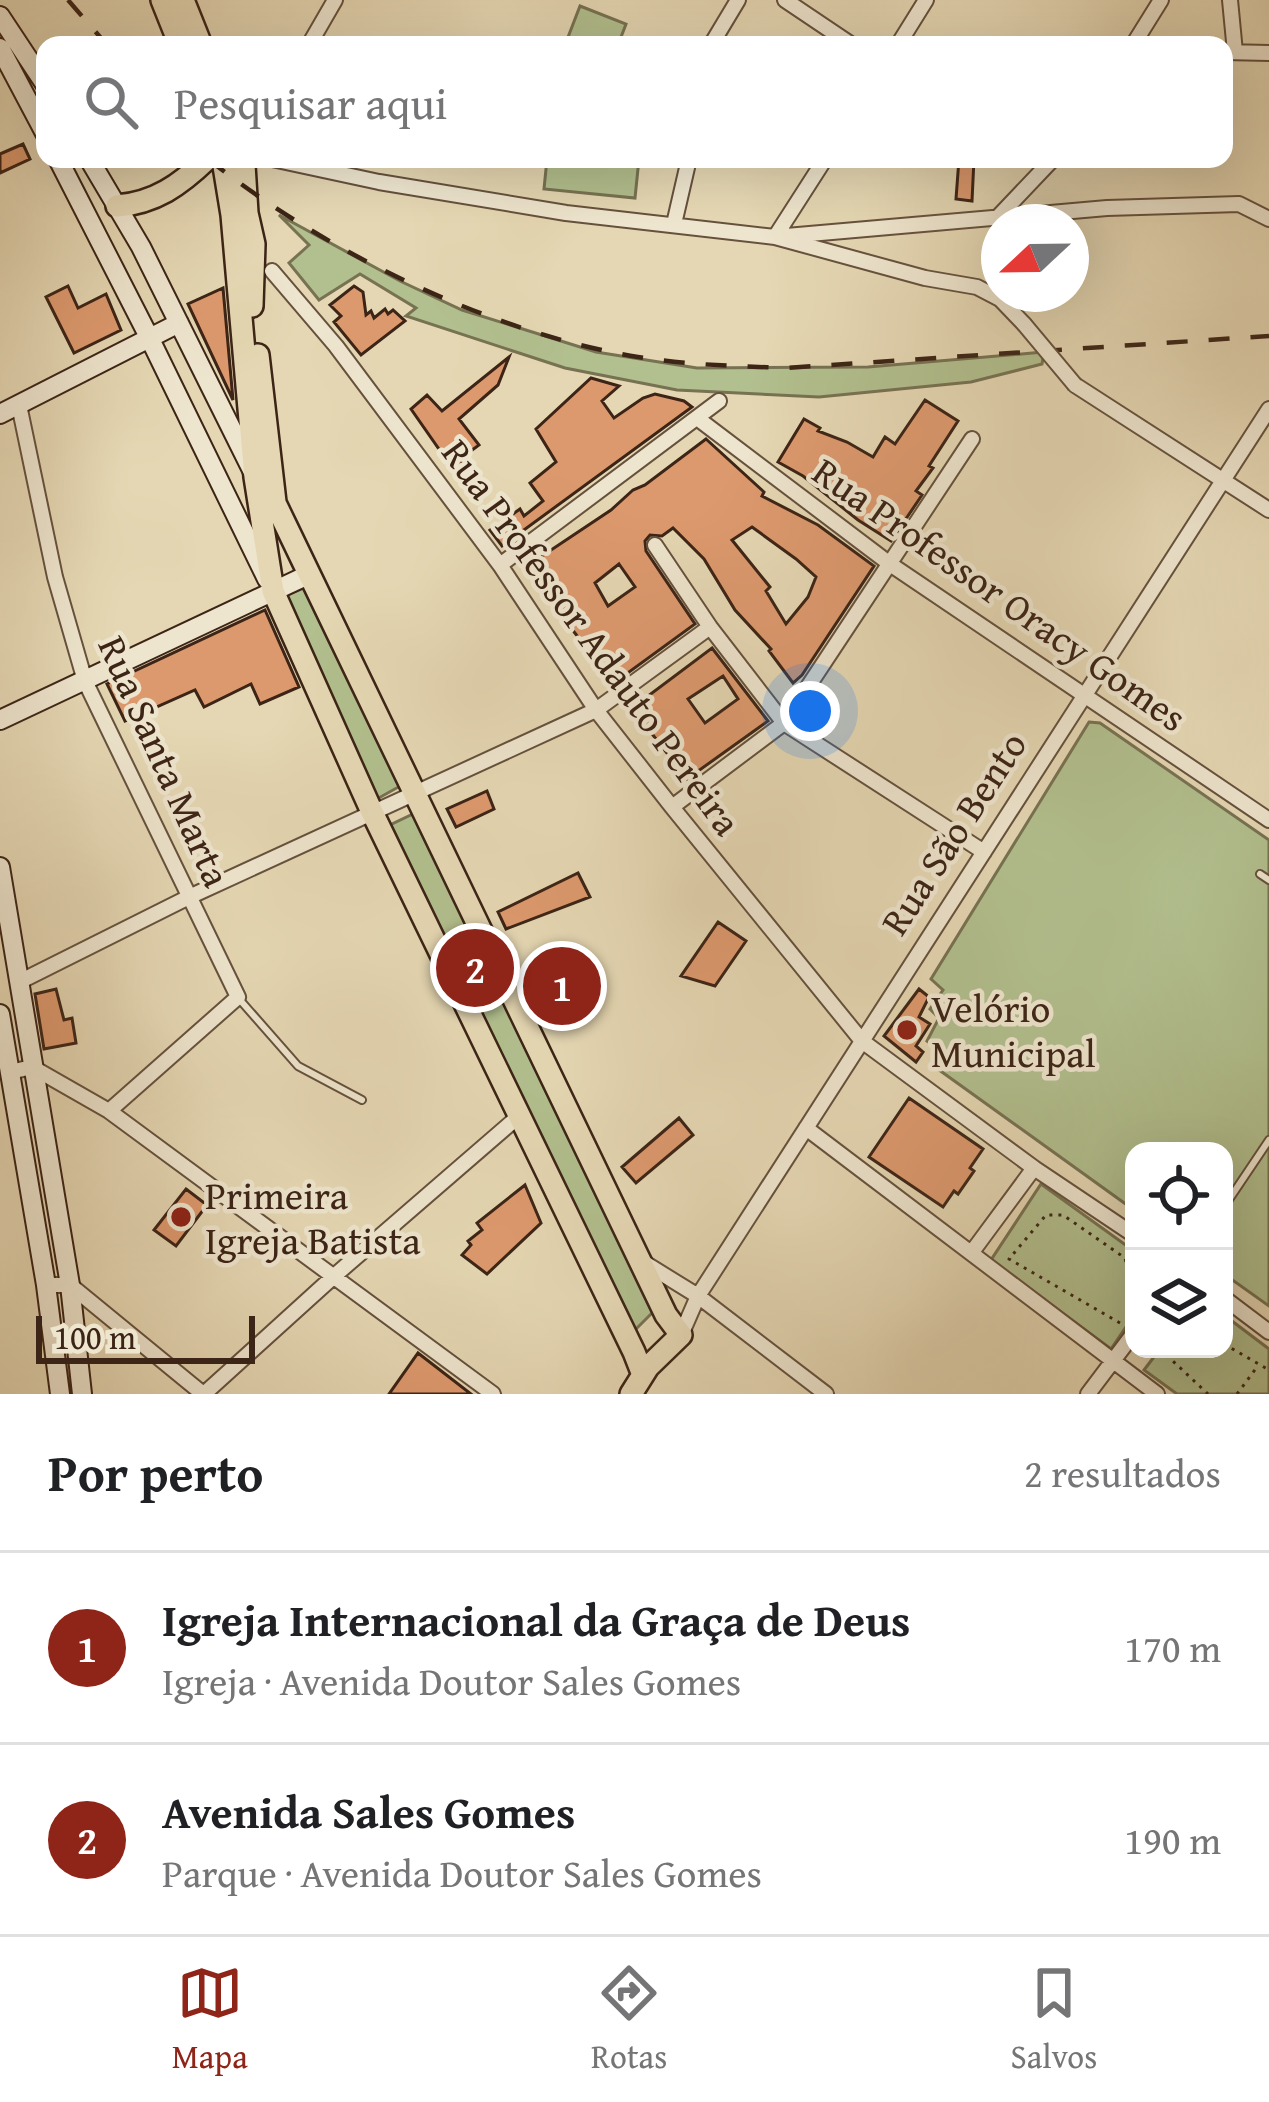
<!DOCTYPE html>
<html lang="pt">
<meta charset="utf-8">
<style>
:root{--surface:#fff;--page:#f2f2f2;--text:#202124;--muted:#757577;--line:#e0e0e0;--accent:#8f2418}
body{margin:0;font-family:"Gentium Book Plus",serif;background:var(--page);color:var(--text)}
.controls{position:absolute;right:36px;bottom:36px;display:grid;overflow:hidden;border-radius:24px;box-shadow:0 12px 48px #0002}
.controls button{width:108px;height:108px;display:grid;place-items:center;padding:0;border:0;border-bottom:3px solid var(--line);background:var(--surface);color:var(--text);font:60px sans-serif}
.compass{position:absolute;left:981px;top:204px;width:108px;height:108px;border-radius:50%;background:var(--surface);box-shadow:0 12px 48px #0002;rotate:248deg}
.scale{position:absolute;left:36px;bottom:30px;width:219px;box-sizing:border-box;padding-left:12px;border:6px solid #3c2416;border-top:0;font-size:33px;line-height:42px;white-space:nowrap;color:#3c2416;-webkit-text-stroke:9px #eee5ce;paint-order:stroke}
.you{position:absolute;left:810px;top:711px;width:42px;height:42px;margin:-30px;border:9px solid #fff;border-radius:50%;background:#1a73e8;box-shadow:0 0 0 18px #1a73e833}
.badge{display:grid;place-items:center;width:78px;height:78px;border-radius:50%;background:var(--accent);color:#fff;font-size:39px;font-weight:700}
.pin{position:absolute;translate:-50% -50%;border:6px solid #fff;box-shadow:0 3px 12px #0006}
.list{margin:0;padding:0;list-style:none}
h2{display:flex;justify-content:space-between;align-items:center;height:156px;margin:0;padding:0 48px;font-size:51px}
h2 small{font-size:39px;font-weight:400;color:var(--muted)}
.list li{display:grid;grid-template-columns:78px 1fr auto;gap:36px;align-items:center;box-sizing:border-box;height:192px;padding:0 48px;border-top:3px solid var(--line)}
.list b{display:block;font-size:45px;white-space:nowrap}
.list p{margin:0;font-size:39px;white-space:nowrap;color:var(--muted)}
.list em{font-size:39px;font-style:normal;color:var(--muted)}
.icon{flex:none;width:66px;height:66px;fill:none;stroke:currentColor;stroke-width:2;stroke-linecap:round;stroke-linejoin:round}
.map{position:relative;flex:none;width:1269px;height:1394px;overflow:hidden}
.search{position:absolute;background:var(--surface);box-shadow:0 12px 48px #0002;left:36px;right:36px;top:36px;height:132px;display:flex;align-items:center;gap:30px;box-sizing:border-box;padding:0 42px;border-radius:24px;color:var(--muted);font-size:45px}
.sheet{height:540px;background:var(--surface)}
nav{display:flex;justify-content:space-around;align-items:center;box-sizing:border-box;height:168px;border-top:3px solid var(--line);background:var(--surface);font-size:33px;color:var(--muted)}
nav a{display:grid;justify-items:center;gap:6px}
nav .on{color:var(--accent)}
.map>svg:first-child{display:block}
.green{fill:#b2bf8e;stroke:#777252;stroke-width:3}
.building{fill:#dd996e;stroke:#3c2416;stroke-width:3;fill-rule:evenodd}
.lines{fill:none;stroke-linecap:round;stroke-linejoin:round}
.service-casing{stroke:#66513d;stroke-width:10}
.minor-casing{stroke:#66513d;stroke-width:18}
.secondary-casing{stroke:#3c2416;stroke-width:22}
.primary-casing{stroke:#3c2416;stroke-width:26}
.path{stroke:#3c2416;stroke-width:3;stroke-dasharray:3 6;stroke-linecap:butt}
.service{stroke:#eee5ce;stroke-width:6}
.minor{stroke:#eee5ce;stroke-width:14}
.secondary{stroke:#eee5ce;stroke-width:18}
.primary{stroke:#e5d7b3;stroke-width:21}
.rail{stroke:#3c2416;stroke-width:4.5;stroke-dasharray:21 21;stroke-linecap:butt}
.minor-bridge-casing{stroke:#66513d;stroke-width:18;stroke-linecap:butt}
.minor-bridge{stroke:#eee5ce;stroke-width:14}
.poi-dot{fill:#8f2418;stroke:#eee5ce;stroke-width:4.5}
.labels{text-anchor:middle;stroke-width:9;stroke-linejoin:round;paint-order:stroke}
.street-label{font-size:39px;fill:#3c2416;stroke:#eee5ce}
.poi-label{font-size:39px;fill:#3c2416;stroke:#eee5ce;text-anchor:start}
</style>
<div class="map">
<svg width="1269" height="1394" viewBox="0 0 1269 1394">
<rect width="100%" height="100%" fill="#e5d7b3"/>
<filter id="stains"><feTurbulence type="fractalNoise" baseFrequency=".00167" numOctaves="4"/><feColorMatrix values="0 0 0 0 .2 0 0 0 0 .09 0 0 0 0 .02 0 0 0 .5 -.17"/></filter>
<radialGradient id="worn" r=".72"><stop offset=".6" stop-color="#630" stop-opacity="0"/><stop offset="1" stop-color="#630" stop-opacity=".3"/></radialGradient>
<path class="green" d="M580,6L626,24L618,45H565Z
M547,159H639L635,198L544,189Z
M279,215L400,281L462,310L596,352L697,368L868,367L1044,352L1042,364L971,382L819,397L677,390L565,368L406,316L416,308L360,274L319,300L289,263L309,245Z
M308,586L402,785L377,799L285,596Z
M1089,722L1100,723L1269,840V1306L1224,1274V1151H1134V1210L935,1067L938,1049L927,1041L939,1018L930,1009L943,990L931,979Z
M415,813L656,1309L635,1330L390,825Z
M1041,1184L1134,1251V1315L1111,1349L991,1260Z
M1224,1315L1269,1349V1394H1177L1144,1370L1160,1349H1224Z"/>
<path class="building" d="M23,144L30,159L0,173V154Z
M959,159H974L972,201L956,199Z
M68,286L78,308L106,294L121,330L74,353L46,297Z
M354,286L363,292L366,315L371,311L374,318L385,309L388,314L393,310L405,321L361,355L334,322L341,316L330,305Z
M223,288L233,400L188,304Z
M509,357L498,385L459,419L479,445L460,459L464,465L455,472L411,409L427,395L442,411Z
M591,378L619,386L602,401L614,418L643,398L655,394L684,401L692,407L502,546L490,530L520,509L524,516L543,501L530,483L556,462L536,429Z
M925,400L958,421L929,466L933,468L916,491L922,495L891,541L858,520L803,476L778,462L804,419L820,428L818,431L847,442L873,457L885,437L895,444Z
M706,439L764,492L762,496L818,525L874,566L802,675L793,683L769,651L771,649L735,610L704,559L673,528L662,536L650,535L645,541L646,551L695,624L614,683L524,568L611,510L633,490L645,485ZM752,527L796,559L816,577L808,597L786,624L766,591L770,587L732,540ZM619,564L635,587L608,606L595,583Z
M265,610L299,687L260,704L251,684L204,707L195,690L125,721L107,684Z
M712,648L768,721L687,779L632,708ZM723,676L738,699L705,723L688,699Z
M487,791L494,809L456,827L447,809Z
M578,873L590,897L506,929L498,912Z
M718,922L746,941L715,986L681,976Z
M593,963L600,981L535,1009L527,991Z
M56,989L64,1020L72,1018L76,1043L44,1049L35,994Z
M919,989L929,997L919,1017L930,1024L916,1046L923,1052L916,1062L884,1036Z
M909,1098L983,1149L970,1168L974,1171L958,1194L954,1191L943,1207L869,1157Z
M679,1118L693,1135L636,1183L622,1167Z
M525,1185L541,1223L487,1274L462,1255L471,1245L468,1241L482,1230L477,1223Z
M186,1189L207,1205L176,1246L154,1230Z
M418,1353L471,1394H389Z"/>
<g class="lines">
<defs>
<path id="service" d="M1260,874L1269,880
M240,1000L298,1066L362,1100
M1224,1207L1269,1140"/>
<path id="minor" d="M785,0L852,45
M1230,0L1235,52
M309,45L335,0
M711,45L738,0
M898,45L926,0
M1133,45L1161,0
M1224,52L1269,53
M272,159L379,182L566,213L775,237L1107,208L1239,204L1269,219
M825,159L775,237L925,278L977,287L1000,299L1024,324
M997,218L1053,159
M674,224L689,159
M272,271L336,346L500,565L596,710L672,807L862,1041L1034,1168L1134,1235
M1075,385L1269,510
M19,405L55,577L85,681L238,997L109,1111
M697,418L890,564L1269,820
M655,545L710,627L784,723L984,852
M500,565L719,401
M672,807L784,723L972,439
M21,981L189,897L596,710L710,627
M10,1072L32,1067L109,1111L493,1394
M806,1128L1157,1394
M972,1252L1034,1168
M643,1262L698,1296L826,1394
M46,1285H70L203,1394
M1224,1298L1269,1332
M681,1335L698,1296L1269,409
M204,1394L333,1277L519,1116
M1088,1394L1134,1333"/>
<path id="secondary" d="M0,16L45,84
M0,48L45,133
M58,159L149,337L267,579
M89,159L141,247L253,472
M0,414L179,323
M0,720L310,574
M0,867L70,1285L82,1394
M0,1014L46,1285L60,1394"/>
<path id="primary" d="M162,0L180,45
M183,0L201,45
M223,160L232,215L255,477L273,591L372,812L634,1352L643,1375
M244,165L247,213L254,244L252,306
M117,206C155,203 180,185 207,159
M258,355L275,502
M258,482L275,503L287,528L666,1315L681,1335L648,1367L631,1394"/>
</defs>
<use href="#service" class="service-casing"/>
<use href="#minor" class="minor-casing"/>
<use href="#secondary" class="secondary-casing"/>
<use href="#primary" class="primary-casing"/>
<path class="path" d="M1120,1323L1009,1259L1046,1215H1063L1125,1258L1134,1294
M1224,1344L1269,1370
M1160,1349L1208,1394
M1237,1394L1257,1367"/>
<use href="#service" class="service"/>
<use href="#minor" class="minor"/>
<use href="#secondary" class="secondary"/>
<use href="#primary" class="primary"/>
<path class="rail" d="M68,0L107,45
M208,159C325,252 491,333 638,357C687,365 736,366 785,368L1269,336"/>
<defs>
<path id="minor-bridge" d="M1024,324L1075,385"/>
</defs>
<use href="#minor-bridge" class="minor-bridge-casing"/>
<use href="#minor-bridge" class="minor-bridge"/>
</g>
<g class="poi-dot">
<circle cx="907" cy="1030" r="12"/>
<circle cx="181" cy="1217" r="12"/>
</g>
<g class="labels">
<g class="street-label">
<text transform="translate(1000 594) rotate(35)" y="14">Rua Professor Oracy Gomes</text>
<text transform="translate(592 637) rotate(54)" y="14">Rua Professor Adauto Pereira</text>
<text transform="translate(165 761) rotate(66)" y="14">Rua Santa Marta</text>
<text transform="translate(953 833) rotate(-57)" y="14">Rua São Bento</text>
</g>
<g class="poi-label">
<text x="931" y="1022">Velório<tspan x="931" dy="45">Municipal</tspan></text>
<text x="205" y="1209">Primeira<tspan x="205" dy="45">Igreja Batista</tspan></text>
</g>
</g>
<rect width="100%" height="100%" filter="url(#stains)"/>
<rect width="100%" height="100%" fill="url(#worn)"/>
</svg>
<div class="controls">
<button><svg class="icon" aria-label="locate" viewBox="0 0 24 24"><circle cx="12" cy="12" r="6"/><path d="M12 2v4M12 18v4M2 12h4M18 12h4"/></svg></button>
<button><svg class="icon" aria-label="layers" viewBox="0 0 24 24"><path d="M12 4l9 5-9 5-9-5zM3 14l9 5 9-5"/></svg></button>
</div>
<svg class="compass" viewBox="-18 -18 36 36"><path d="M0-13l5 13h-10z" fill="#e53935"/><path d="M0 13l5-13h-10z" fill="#757577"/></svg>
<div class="scale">100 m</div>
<div class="you"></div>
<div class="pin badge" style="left:562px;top:986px">1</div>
<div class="pin badge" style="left:475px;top:968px">2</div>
<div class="search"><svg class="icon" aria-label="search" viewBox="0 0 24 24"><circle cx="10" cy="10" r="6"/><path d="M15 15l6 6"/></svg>Pesquisar aqui</div>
</div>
<section class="sheet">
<h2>Por perto<small>2 resultados</small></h2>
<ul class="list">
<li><span class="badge">1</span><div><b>Igreja Internacional da Graça de Deus</b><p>Igreja · Avenida Doutor Sales Gomes</p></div><em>170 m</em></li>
<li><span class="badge">2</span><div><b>Avenida Sales Gomes</b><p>Parque · Avenida Doutor Sales Gomes</p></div><em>190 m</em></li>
</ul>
</section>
<nav>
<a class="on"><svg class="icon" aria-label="map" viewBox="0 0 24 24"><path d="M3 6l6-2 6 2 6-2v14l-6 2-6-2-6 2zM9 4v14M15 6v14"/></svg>Mapa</a>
<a><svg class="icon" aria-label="directions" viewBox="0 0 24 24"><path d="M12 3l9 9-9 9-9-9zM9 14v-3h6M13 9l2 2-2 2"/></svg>Rotas</a>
<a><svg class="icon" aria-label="saved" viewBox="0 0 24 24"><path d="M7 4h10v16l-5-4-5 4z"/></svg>Salvos</a>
</nav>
